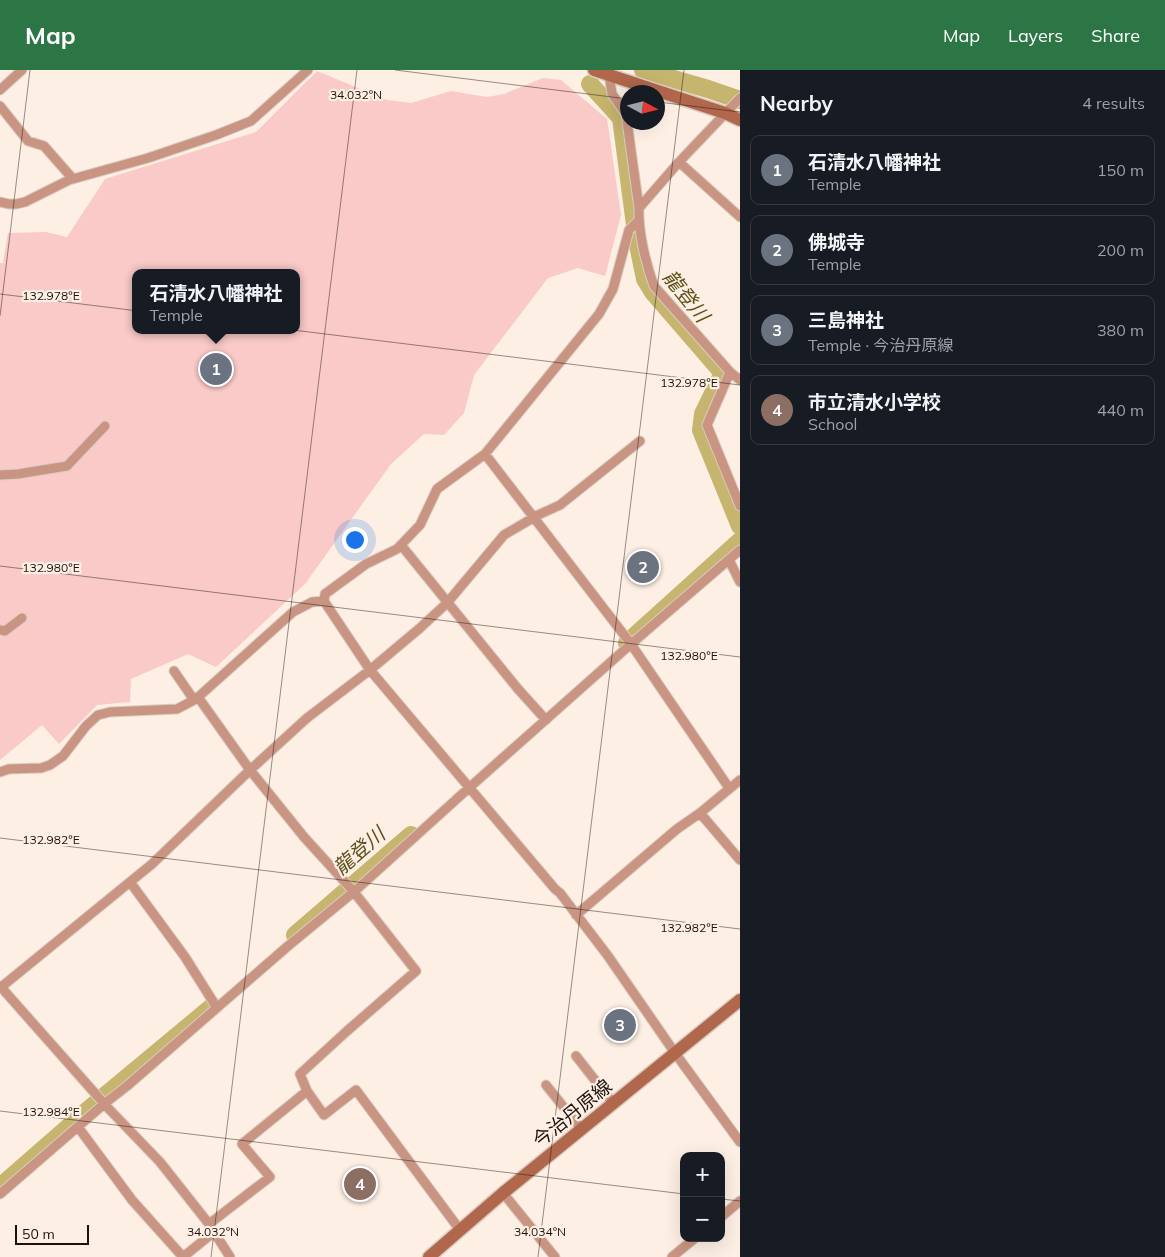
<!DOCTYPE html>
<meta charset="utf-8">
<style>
:root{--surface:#171b24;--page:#20242c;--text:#f1f3f6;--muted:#9ea1a6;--line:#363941;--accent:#2c7645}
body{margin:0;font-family:Mulish,"Noto Sans JP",sans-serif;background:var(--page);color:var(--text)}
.controls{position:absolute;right:15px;bottom:15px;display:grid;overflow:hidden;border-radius:10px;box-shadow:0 5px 20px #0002}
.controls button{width:45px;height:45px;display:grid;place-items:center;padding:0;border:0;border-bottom:1px solid var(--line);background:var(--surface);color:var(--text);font:25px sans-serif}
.compass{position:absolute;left:620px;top:15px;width:45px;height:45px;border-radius:50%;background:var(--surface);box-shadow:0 5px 20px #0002;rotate:97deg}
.scale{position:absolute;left:15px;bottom:12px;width:74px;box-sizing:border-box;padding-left:5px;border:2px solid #1a120c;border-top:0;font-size:14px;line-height:18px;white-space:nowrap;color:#1a120c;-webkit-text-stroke:4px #fdefe4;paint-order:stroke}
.you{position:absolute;left:354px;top:469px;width:18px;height:18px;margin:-12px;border:4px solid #fff;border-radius:50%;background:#1a73e8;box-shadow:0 0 0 8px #1a73e833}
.badge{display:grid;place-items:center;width:32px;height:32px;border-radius:50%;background:var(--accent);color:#fff;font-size:16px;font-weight:700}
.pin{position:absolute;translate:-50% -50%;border:2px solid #fff;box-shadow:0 1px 5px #0006}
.popup{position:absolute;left:132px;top:199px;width:168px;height:65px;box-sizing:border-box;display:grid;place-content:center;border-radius:10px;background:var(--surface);filter:drop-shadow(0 1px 4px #0005);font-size:16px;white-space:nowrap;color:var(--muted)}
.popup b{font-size:19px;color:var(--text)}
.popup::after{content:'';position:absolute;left:50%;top:100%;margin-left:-10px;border:10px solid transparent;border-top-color:var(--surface)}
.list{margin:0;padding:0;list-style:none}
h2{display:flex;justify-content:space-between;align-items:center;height:65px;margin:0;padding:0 20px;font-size:21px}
h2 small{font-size:16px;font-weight:400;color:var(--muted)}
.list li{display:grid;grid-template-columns:32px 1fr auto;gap:15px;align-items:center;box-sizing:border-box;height:70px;margin:0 10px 10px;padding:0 10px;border:1px solid var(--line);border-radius:10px}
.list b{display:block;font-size:19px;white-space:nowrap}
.list p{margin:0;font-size:16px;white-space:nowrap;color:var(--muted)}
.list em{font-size:16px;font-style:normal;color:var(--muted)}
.map{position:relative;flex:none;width:740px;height:1187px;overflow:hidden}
header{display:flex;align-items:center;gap:30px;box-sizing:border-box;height:70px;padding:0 25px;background:var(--accent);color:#fff}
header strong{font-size:24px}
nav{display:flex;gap:28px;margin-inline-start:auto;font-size:18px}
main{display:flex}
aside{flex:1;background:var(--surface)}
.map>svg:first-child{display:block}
.green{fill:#f9cac7;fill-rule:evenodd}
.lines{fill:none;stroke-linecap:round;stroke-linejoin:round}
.river{stroke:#c6b56e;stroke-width:18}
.street-casing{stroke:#d9ccc1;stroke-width:11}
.secondary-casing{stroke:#d9ccc1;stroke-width:15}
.street{stroke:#c99582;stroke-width:9}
.secondary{stroke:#b1674c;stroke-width:12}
.ticks{fill:none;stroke:#1a120c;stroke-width:1;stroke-opacity:0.45}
.labels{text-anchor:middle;stroke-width:4.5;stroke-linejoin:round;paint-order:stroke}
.street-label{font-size:19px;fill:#1a120c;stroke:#fdefe4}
.water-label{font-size:20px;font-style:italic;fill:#5c501a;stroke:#fdefe4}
.ticks-label{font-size:12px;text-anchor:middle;fill:#1a120c;stroke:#fdefe4;stroke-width:4.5;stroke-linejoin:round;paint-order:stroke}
</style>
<header>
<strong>Map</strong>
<nav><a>Map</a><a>Layers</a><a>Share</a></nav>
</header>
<main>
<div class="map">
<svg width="740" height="1187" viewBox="0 0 740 1187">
<rect width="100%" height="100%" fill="#fdefe4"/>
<path class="green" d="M317,1L387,30L411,33L451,21L487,27L504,24L543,8L561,10L607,49L621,145L605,206L578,198L548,208L474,305L464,343L444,365L424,364L391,394L305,514L216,597L188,584L131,609L130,632L97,635L59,674L42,655L0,690V193H3L8,163L46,162L67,167L105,109L256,62ZM136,203H296V260H136Z"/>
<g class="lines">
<path class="river" d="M643,0L708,19L740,30
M590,14L621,48L637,170L645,209L653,222L723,303L703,344L701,360L740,456
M627,573L740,471
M295,865L411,765
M0,1117L88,1040L213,936"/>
<defs>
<path id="street" d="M609,5L612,24L626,44L639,138C638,162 646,194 654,216L730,302L707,355L740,436
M0,20L22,0
M0,36L28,71L44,76L73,109
M679,92L740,147
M0,132L9,134H16L25,132L69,110L148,88L216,65L251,51L308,0
M639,138L679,92L740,28
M639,150L629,160L613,219L599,244L485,384L437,419L420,455L397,479L366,494L325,524L324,531L370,600L555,819L560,823L608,886L675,983L740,1072
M730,302L740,310
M485,384L631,574L729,718
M0,405L18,404L67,396L105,356
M401,475L518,619L546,650
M729,490L740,512
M0,560L5,561L22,548
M174,601L194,630
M198,627L250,700L304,767L354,822L416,901L347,961L300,1004L307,1021L324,1045L356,1020L460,1160
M0,702L9,699L41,698L50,695L63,686L86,656L98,645L110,642L177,639L196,629L293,542L312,532L324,531
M740,710L700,743L740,790
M130,812L185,887L217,938
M576,845L677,759L700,743
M0,916L108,1038L160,1092L209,1154L230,1187
M0,918L152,794L249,701L307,648L370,600L420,558L447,533L504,465L538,445L560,435L640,371
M576,986L613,1033
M546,1015L582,1060
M78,1057L132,1130L183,1187
M503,1123L555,1187
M0,1124L104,1034L127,1016L288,876L356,820L470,717L631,574L740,480
M721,1147L740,1131
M209,1154L270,1107L242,1074L307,1021
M183,1187L214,1162
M672,1187L695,1168"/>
<path id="secondary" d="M594,0L725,43L740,50
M429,1187L503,1123L740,930"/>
</defs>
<use href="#street" class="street-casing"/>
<use href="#secondary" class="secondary-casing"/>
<use href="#street" class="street"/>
<use href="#secondary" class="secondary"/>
</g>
<path class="ticks" d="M395,0L628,29M658,32L740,42M0,224L740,315M0,246L30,0M0,496L740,587M0,768L740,859M0,1041L684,1124M721,1129L740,1131M211,1187L357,0M538,1187L684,0"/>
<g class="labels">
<g class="street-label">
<text transform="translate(572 1043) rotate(-39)" y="7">今治丹原線</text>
</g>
<g class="water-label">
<text transform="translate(686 226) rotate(51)" y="7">龍登川</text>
<text transform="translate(359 781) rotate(-41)" y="7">龍登川</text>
</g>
</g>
<g class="ticks-label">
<text x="356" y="29">34.032°N</text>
<text x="51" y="230">132.978°E</text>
<text x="689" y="317">132.978°E</text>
<text x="51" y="502">132.980°E</text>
<text x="689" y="590">132.980°E</text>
<text x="51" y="774">132.982°E</text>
<text x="689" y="862">132.982°E</text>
<text x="51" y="1046">132.984°E</text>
<text x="213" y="1166">34.032°N</text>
<text x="540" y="1166">34.034°N</text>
</g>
</svg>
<div class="controls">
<button>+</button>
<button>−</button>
</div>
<svg class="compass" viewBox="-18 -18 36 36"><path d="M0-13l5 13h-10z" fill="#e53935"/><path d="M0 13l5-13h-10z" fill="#9ea1a6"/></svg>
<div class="scale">50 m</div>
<div class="you"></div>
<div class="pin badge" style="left:216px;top:299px;background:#6b7280">1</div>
<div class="popup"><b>石清水八幡神社</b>Temple</div>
<div class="pin badge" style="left:643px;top:497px;background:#6b7280">2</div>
<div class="pin badge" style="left:620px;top:955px;background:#6b7280">3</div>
<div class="pin badge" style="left:360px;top:1114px;background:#8d6e63">4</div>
</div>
<aside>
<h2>Nearby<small>4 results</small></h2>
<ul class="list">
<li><span class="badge" style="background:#6b7280">1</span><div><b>石清水八幡神社</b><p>Temple</p></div><em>150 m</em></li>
<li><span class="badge" style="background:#6b7280">2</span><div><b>佛城寺</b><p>Temple</p></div><em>200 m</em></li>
<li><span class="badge" style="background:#6b7280">3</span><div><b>三島神社</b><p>Temple · 今治丹原線</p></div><em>380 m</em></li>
<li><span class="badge" style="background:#8d6e63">4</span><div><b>市立清水小学校</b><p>School</p></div><em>440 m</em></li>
</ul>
</aside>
</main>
